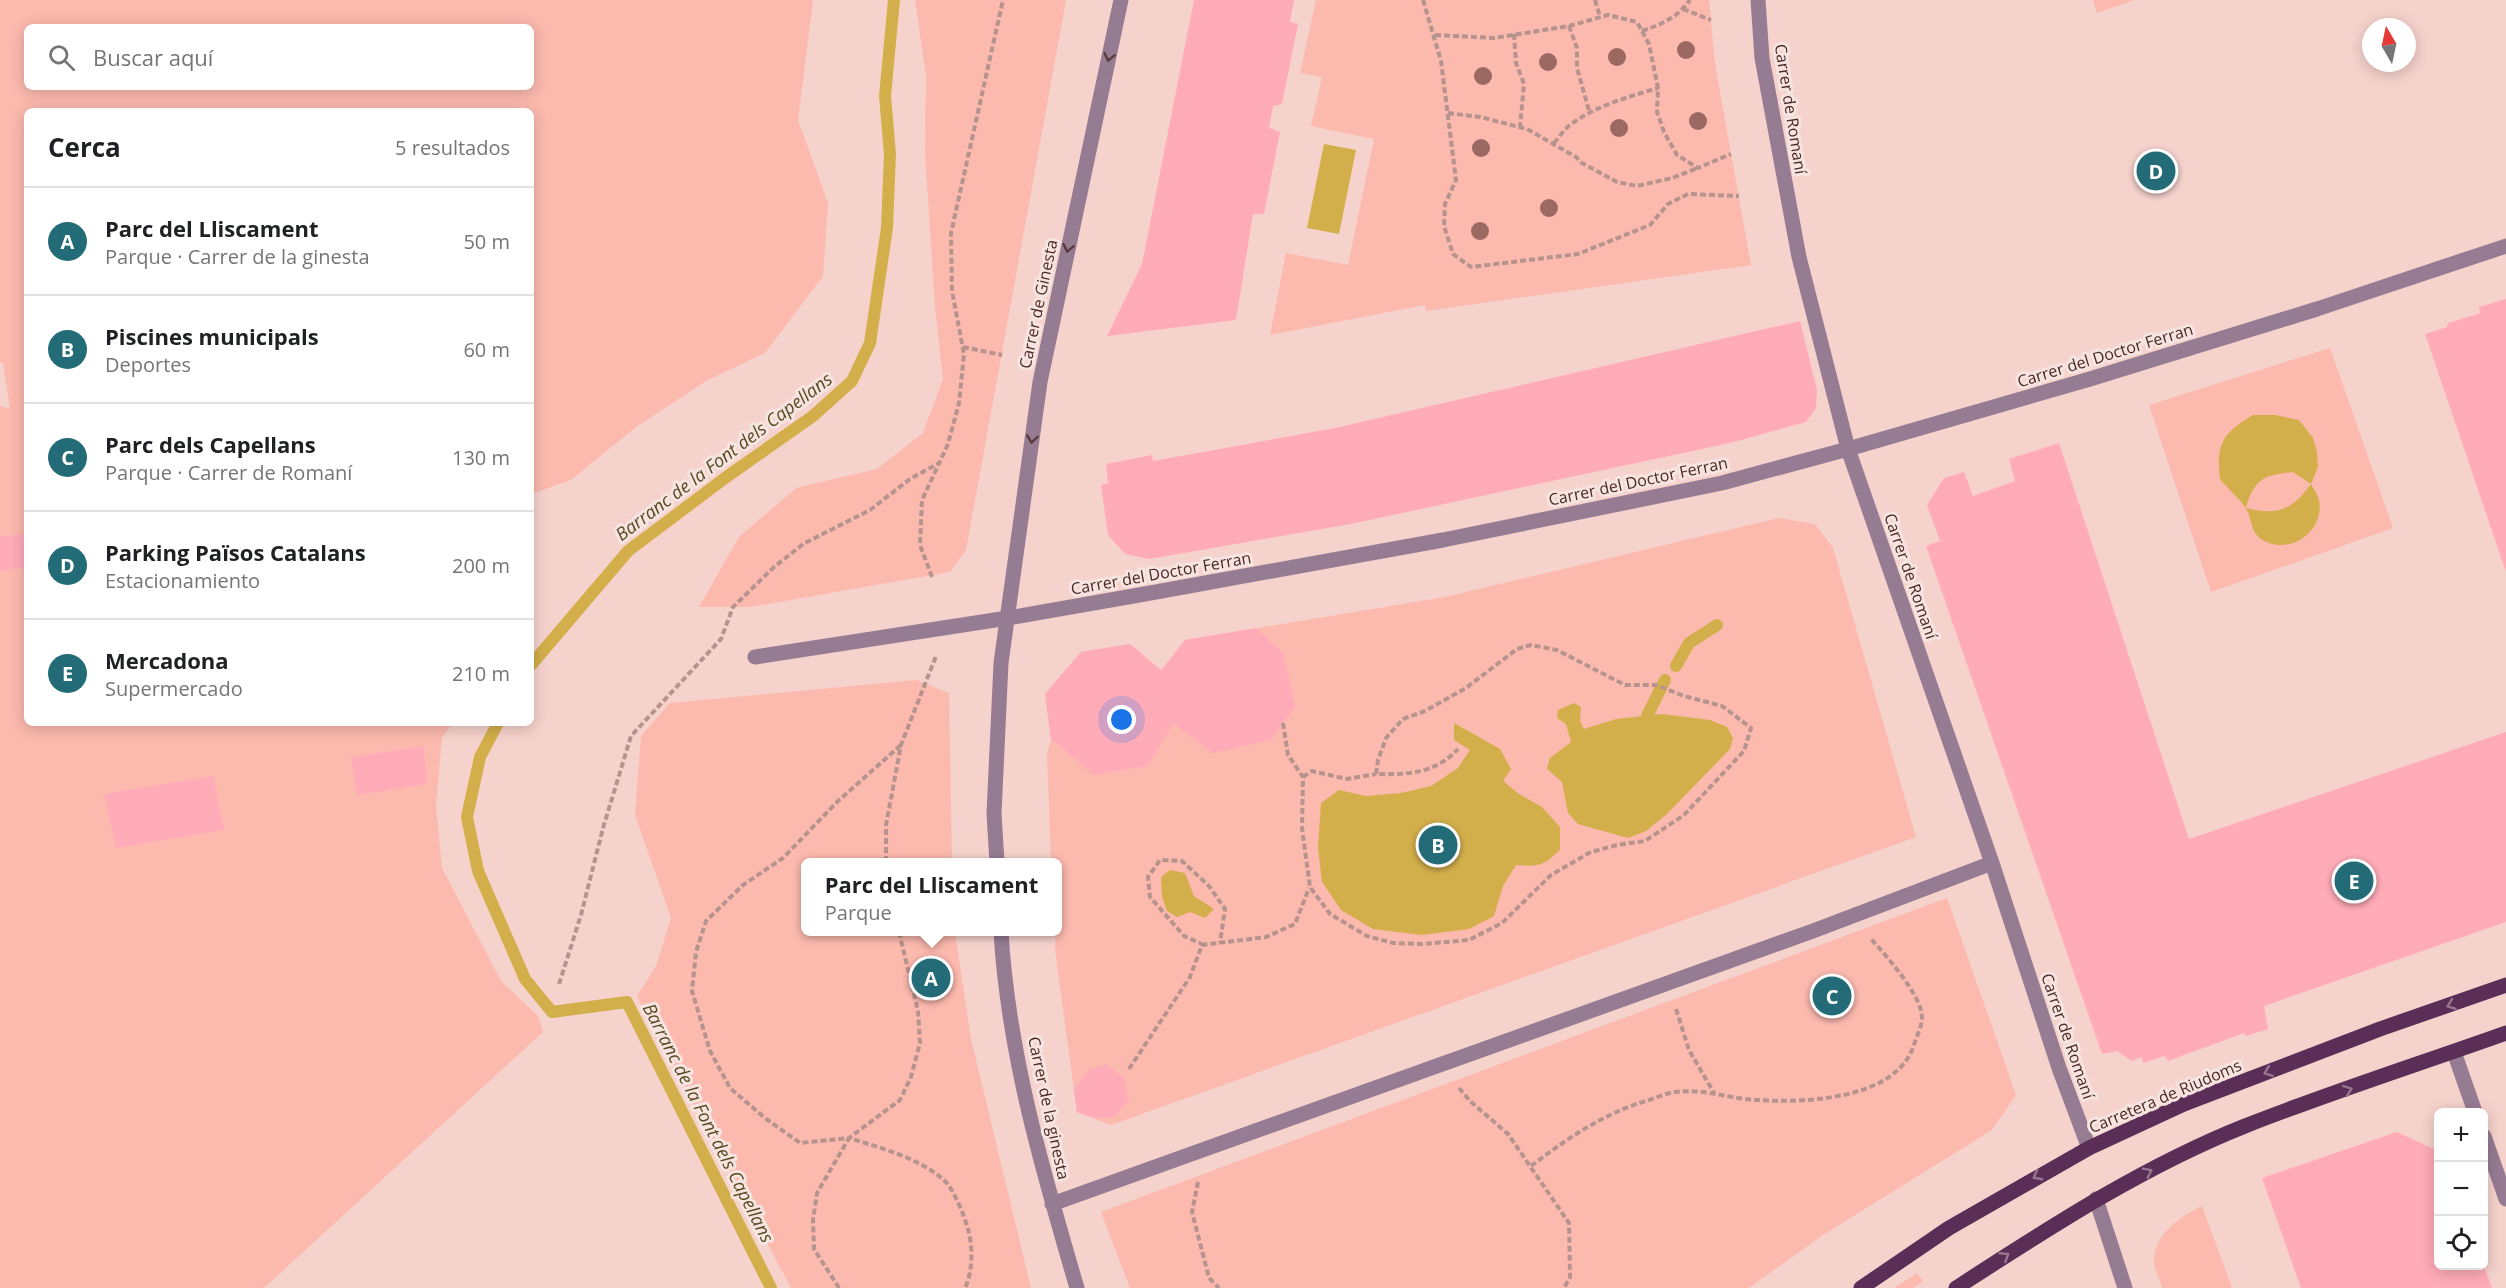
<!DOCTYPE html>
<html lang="es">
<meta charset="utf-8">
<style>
:root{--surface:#fff;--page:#f2f2f2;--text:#202124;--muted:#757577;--line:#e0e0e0;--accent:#236c77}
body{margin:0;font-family:"Open Sans",sans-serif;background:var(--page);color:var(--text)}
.controls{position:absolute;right:18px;bottom:18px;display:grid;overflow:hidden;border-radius:9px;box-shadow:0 3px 15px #0003}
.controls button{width:54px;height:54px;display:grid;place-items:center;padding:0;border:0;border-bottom:2px solid var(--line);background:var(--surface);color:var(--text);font:30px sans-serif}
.compass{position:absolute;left:2362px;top:18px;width:54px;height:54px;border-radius:50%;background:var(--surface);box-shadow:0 3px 15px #0003;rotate:351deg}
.you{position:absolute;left:1122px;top:720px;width:21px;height:21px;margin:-15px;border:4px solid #fff;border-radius:50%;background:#1a73e8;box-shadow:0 0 0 9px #1a73e833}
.badge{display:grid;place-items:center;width:39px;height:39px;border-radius:50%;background:var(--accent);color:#fff;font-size:20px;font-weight:700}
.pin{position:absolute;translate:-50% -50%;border:3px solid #fff;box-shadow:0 2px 6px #0006}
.popup{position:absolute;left:801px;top:858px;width:261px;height:78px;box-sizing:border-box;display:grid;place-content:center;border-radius:9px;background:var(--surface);filter:drop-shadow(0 2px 4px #0005);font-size:20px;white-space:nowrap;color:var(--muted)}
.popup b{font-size:22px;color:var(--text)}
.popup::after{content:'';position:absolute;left:50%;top:100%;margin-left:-12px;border:12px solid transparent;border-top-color:var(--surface)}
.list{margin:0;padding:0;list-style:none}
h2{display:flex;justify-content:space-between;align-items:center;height:78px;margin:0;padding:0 24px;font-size:26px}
h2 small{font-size:20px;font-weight:400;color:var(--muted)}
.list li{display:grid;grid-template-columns:39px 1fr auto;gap:18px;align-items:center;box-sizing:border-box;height:108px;padding:0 24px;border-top:2px solid var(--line)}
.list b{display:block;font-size:22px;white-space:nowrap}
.list p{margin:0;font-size:20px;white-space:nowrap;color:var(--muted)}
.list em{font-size:20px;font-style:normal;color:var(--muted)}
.icon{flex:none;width:33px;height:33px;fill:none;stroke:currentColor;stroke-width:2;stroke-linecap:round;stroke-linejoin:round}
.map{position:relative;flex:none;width:2506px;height:1288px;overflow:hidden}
.search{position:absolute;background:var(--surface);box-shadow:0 3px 15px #0003;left:24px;top:24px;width:510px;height:66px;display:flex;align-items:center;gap:15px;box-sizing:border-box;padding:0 21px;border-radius:9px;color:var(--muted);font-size:22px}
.panel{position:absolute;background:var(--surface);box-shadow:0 3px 15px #0003;left:24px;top:108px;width:510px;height:618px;border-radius:9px}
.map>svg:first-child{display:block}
.green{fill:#fcb9ae;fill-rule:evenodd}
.water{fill:#d3af4b;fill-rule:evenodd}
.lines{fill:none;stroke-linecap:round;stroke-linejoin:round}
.stream{stroke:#d3af4b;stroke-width:12}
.building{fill:#ffabb8}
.path{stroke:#b6938d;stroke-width:4;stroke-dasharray:6 3;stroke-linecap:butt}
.minor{stroke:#967c93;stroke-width:15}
.major{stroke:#5a2e57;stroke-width:15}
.tree{fill:#9b6862}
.oneway{stroke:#5a3a3a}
.oneway2{stroke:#98778e}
.labels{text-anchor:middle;stroke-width:6;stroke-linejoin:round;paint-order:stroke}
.street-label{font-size:16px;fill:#4b2924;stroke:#f6e4e1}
.water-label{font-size:18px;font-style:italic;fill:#594a21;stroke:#f6e4e1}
</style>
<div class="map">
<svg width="2506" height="1288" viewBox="0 0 2506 1288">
<rect width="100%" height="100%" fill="#f6d2cc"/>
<path class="green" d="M0,0H813L798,120L828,203L823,276L765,353L706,381L636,427L571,480L531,494V111H27V723H453L442,737L436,806L442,868L501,981L538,1016L543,1032L264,1288H0V406L10,409L3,363H0ZM27,27H531V87H27Z
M915,0H1066L966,550L950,572L750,607H699L739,537L796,488L877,469L923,433L943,379L935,306L925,153L926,76Z
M1316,0H1709L1715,64L1751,265L1426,311L1425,305L1270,335L1286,253L1348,265L1374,139L1311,126L1322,77L1300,73Z
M2093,0H2134L2097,13Z
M2330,348L2393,528L2211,592L2149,405Z
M1779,518L1815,524L1833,548L1916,837L1111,1125L1077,1112L1055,950L1057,862H1051L1047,754L1051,739L1045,694L1081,652L1130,644L1161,670L1185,640L1445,597Z
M916,680L949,693L952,862H805V932H955L971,1039L1031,1288H791L637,996L656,966L671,918L635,815L641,736L670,703Z
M1947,898L2016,1095L1992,1130L1823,1235L1749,1288H1130L1101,1212Z
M2202,1206L2232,1288H2162C2160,1280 2154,1269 2154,1261C2154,1234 2181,1216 2202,1206Z
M1917,1273L1923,1281L1913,1288H1894Z"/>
<path class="water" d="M1324,144L1356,150L1339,234L1307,228Z
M2253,415H2275L2299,420L2313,438L2317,452L2318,467L2311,484C2314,489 2318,495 2319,501C2325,532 2288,557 2261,539C2249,530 2253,518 2245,507C2238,497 2228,489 2220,479C2216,443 2223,433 2253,415ZM2293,472L2311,484C2292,510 2278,516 2246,508C2254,479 2264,475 2293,472Z
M1574,703L1581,707L1580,721L1584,729L1616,719L1662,714L1710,720L1727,727L1733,738L1730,749L1666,815L1646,831L1628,838L1578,824L1568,813L1562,782L1547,769L1550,758L1571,742L1566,724L1557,718L1558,710Z
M1454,723L1500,749L1511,769L1503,781L1519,794L1542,807L1560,827V850C1543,866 1539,867 1516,865L1503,886L1494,916L1469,929L1422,935L1373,929L1341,910L1322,882L1318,848L1321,803L1339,790L1366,796L1401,793L1431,786L1458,768L1470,750L1454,740Z
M1170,870L1185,873L1194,896L1214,909L1205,918L1190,912L1177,917L1167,911L1162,897L1161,877Z"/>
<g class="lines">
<path class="stream" d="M531,665L628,551L725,478L813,416L852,381L870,343L887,228L890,154L885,96L894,0
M1676,666L1689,643L1717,625
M1647,716L1665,680
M498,723L480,757L467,817L478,871L525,979L552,1012L627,1002L771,1288"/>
</g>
<path class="building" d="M1194,0H1294L1290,22L1298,24L1282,104L1273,106L1269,128L1280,132L1264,214H1253L1236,320L1107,336L1142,264Z
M2506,299V572L2425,334L2447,327L2448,323L2480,313L2479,307Z
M1800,321L1817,390L1816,408L1806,422L1730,443L1351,524L1149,559L1125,554L1108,535L1101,485L1108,483L1106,464L1152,455L1153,461L1335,428Z
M2059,443L2189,839L2506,732V922L2264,1006L2268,1029L2246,1036L2244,1033L2168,1061L2165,1056L2144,1063L2141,1057L2132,1061L2117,1051L2102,1054L1926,546L1940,541L1927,505L1944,478L1964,472L1973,496L2015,481L2009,459Z
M23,534L27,567L0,571V537Z
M1256,628L1283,653L1295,707L1271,740L1212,753L1173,723L1148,766L1094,775L1051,739L1045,694L1081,652L1130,644L1161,671L1185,640Z
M423,746L427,784L357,795L351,757Z
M213,776L224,830L116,848L104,794Z
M1106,1064L1124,1078L1128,1101L1115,1117L1093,1118L1077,1112L1074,1090L1087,1071Z
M2397,1132L2438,1151V1266H2484L2492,1288H2301L2262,1178Z"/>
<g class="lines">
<path class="path" d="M1423,0L1441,61L1456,180L1445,204L1444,226L1453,254L1471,267L1578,254L1650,225L1668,204L1688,194L1739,196
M1595,0L1600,17
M1683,9L1711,20
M1569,26L1577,48V68L1590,114
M1642,31C1662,24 1677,18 1690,0
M1514,34L1516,63L1524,84L1520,127
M1435,35L1494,38L1569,26L1608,15L1637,22L1649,44L1658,88L1657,112L1664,132L1677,155L1698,168L1731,154
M1448,113L1480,117L1527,129L1576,157L1582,163L1617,182L1637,186L1672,178L1698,168
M1554,143C1559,137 1564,130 1570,125C1595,106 1628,97 1658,88
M963,347L1002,355
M932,577L920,545L922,500L948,444L959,403L964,354L952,291L951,233L1003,0
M1283,723L1288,755L1303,777L1302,828L1310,887L1330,914L1367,936L1393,943L1422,944L1469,940L1502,923L1551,875L1591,852L1617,845L1645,841L1684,815L1744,751L1751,728L1722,706L1684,696L1656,685H1625L1557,650L1531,645L1517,649L1466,688L1425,711L1403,719L1386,738L1378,760L1376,774C1408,775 1436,773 1458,749
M1303,777L1312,771L1347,779L1376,774
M886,862V825L901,745L936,656
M899,932L918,1011L920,1043L911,1077L900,1100L849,1138C881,1148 916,1157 943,1179C954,1189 964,1215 968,1229C973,1247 973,1271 965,1288
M1204,945L1184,936L1150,897L1148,877L1160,860L1182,861L1209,886L1225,909L1220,943
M559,984L581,915L603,828L631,736L721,639L733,607L773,568L803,544L870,510L910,479L939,463
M1676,1009L1689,1050L1714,1093
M1129,1069L1190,977L1202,945L1266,937L1295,924L1309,888
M1459,1088L1470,1101L1508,1134L1569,1223L1570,1277L1564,1288
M1531,1166C1568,1138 1604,1113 1649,1100C1658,1097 1667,1093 1675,1092C1703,1088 1730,1099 1757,1100C1805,1103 1896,1100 1914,1045C1916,1037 1922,1027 1922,1018C1923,997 1885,954 1871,939
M1198,1182L1192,1212L1209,1278L1219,1288
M839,1288L814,1249L813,1220L817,1193L849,1138L800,1143L765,1118L730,1088L710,1051L692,991L696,952L706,921L743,885L783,858L838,801L901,745"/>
<path class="minor" d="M1758,0L1762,58L1799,257L1848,449L1992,863L2059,1068L2089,1148
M755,657L1008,618L1156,592L1443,540L1722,483L1848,449L2090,379L2317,309L2506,246
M997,862L994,814L1001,663L1040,382L1121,0
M1001,932C1008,1053 1043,1172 1077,1288
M2454,1052L2475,1112
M2484,1136L2506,1199
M2096,1199L2125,1288
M1052,1204L1813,931L1992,863"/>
<path class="major" d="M1861,1288L1949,1228L2089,1148L2184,1104L2380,1029L2506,985
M1956,1288C2049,1228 2142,1167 2245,1126C2331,1092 2419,1064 2506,1033"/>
</g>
<g class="tree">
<circle cx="1686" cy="50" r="9"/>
<circle cx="1617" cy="57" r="9"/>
<circle cx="1548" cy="62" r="9"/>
<circle cx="1483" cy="76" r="9"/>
<circle cx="1698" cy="121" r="9"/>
<circle cx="1619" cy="128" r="9"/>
<circle cx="1481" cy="148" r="9"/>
<circle cx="1549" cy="208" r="9"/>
<circle cx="1480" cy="231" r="9"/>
</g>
<defs><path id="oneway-chevron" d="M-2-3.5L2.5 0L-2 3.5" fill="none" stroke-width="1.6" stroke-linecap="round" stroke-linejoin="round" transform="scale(1.5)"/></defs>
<g class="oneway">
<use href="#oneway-chevron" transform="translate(1109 57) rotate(102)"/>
<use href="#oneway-chevron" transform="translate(1068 248) rotate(102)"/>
<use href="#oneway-chevron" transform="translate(1032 439) rotate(98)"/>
</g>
<g class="oneway2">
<use href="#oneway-chevron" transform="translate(2451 1005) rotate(160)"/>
<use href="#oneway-chevron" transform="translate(2268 1072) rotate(159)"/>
<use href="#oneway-chevron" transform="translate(2348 1090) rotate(-20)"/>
<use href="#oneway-chevron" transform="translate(2148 1172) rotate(-27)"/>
<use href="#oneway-chevron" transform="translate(2037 1176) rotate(152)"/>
<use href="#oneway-chevron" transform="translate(2005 1256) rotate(-33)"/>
</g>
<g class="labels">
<g class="street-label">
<text transform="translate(1791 109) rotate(81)" y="6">Carrer de Romaní</text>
<text transform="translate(1038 304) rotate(-78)" y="6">Carrer de Ginesta</text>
<text transform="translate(2105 355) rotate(-17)" y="6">Carrer del Doctor Ferran</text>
<text transform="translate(1638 481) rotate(-12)" y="6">Carrer del Doctor Ferran</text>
<text transform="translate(1161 573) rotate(-10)" y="6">Carrer del Doctor Ferran</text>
<text transform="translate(1911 576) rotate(71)" y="6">Carrer de Romaní</text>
<text transform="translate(2068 1036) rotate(71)" y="6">Carrer de Romaní</text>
<text transform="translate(2165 1096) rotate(-23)" y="6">Carretera de Riudoms</text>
<text transform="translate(1049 1108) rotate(78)" y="6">Carrer de la ginesta</text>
</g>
<g class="water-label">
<text transform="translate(724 457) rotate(-37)" y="6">Barranc de la Font dels Capellans</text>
<text transform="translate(708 1123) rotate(63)" y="6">Barranc de la Font dels Capellans</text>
</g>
</g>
</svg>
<div class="controls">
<button>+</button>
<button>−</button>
<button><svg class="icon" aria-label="locate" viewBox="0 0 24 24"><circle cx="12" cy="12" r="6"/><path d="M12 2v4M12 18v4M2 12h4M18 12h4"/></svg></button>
</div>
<svg class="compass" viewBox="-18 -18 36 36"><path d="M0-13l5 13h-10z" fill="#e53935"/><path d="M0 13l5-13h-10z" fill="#757577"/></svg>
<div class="you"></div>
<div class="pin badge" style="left:931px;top:978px">A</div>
<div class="popup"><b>Parc del Lliscament</b>Parque</div>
<div class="pin badge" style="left:1438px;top:845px">B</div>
<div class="pin badge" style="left:1832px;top:996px">C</div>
<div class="pin badge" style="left:2156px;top:171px">D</div>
<div class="pin badge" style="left:2354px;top:881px">E</div>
<div class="search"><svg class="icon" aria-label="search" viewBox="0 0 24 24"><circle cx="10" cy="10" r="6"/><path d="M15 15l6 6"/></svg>Buscar aquí</div>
<section class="panel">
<h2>Cerca<small>5 resultados</small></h2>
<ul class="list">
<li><span class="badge">A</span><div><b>Parc del Lliscament</b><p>Parque · Carrer de la ginesta</p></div><em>50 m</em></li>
<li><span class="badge">B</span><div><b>Piscines municipals</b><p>Deportes</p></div><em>60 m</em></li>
<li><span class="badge">C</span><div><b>Parc dels Capellans</b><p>Parque · Carrer de Romaní</p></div><em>130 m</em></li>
<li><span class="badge">D</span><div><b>Parking Països Catalans</b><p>Estacionamiento</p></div><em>200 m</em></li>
<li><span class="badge">E</span><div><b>Mercadona</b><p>Supermercado</p></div><em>210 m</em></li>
</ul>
</section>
</div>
